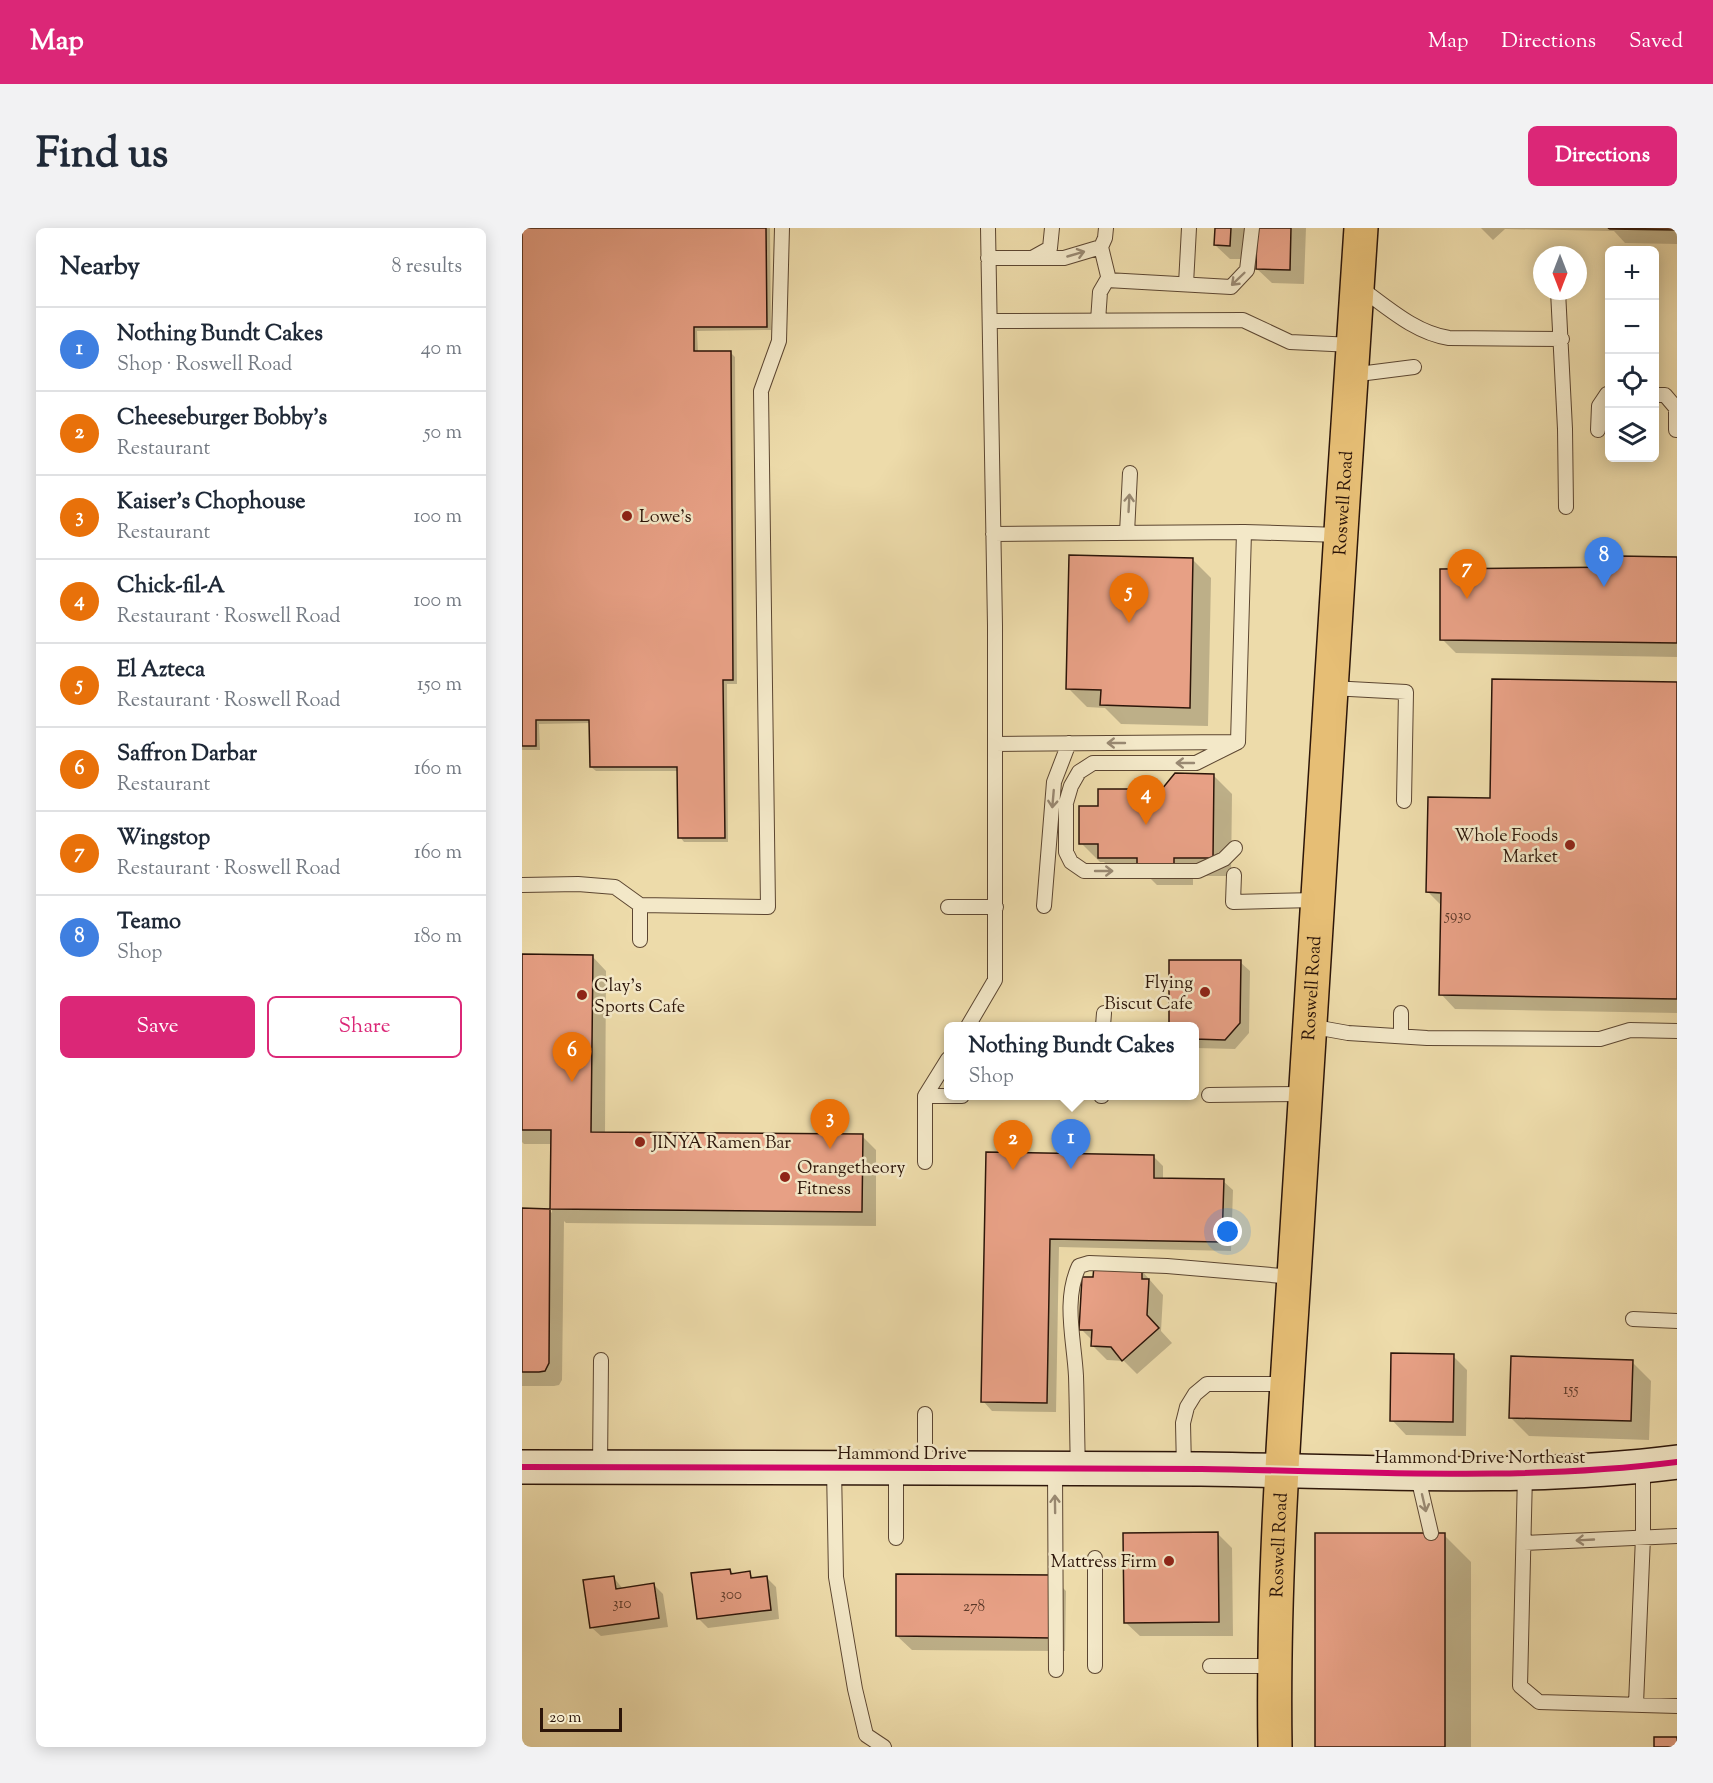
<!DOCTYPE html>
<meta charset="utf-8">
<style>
:root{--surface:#fff;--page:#f2f2f3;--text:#1f2937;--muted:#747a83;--line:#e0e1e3;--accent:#db2777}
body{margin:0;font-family:"Sorts Mill Goudy",serif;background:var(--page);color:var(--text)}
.controls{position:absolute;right:18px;top:18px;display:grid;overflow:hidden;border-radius:9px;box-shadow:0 3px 15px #0003}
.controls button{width:54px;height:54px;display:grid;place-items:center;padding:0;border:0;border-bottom:2px solid var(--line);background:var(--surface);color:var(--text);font:30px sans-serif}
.compass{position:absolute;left:1011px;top:18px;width:54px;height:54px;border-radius:50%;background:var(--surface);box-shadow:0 3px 15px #0003;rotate:180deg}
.scale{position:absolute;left:18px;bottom:15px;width:82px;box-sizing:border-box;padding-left:6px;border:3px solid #2c1509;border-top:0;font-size:16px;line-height:21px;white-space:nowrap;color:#2c1509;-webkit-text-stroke:4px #f3e8c8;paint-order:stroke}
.you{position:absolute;left:706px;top:1004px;width:21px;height:21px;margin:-15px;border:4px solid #fff;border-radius:50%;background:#1a73e8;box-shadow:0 0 0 9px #1a73e833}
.badge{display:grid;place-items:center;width:39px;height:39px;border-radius:50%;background:var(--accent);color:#fff;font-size:20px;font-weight:700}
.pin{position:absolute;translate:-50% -50px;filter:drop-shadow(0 2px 3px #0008)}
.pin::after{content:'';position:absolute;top:32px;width:21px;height:18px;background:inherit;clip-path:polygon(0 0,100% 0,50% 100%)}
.popup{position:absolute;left:422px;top:794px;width:255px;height:78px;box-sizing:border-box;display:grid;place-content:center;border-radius:9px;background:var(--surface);filter:drop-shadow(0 2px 4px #0005);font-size:20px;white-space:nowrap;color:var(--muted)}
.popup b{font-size:22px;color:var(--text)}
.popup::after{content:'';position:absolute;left:50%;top:100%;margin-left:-12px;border:12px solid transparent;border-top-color:var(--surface)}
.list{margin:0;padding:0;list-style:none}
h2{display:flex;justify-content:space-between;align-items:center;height:78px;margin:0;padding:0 24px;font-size:26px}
h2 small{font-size:20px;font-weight:400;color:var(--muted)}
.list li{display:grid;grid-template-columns:39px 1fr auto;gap:18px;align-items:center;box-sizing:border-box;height:84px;padding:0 24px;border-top:2px solid var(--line)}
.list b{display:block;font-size:22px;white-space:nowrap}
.list p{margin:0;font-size:20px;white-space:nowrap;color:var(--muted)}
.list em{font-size:20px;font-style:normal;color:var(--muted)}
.actions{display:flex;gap:12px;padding:18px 24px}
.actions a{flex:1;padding:14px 0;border:2px solid var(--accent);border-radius:9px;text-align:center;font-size:21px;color:var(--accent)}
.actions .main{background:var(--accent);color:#fff}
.icon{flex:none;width:33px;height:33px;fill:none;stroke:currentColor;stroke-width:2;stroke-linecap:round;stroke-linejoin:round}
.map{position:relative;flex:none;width:1155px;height:1519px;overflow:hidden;border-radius:9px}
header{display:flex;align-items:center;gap:36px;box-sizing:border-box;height:84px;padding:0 30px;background:var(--accent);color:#fff}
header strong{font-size:28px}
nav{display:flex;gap:33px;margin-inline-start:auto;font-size:21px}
.intro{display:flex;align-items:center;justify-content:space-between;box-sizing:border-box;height:144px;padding:0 36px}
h1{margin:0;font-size:42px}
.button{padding:15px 27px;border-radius:9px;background:var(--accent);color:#fff;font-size:21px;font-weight:700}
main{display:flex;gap:36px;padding:0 36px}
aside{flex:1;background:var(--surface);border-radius:9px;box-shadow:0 3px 15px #0003}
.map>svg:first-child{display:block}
.shadow{fill:#0003}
.building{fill:#e7a085;stroke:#2c1509;stroke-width:1.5}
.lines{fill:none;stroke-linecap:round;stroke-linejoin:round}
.lane-casing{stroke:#5c4631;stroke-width:16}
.secondary-casing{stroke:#2c1509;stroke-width:36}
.primary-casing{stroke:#2c1509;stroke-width:36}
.lane{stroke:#f3e8c8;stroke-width:14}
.secondary{stroke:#f3e8c8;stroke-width:33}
.primary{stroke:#e6be75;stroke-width:33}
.cycleway-casing{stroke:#f3e8c8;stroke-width:10}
.cycleway{stroke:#d6006c;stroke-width:6}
.oneway{stroke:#998972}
.poi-dot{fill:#8f2418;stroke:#f3e8c8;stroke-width:2}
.labels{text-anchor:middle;stroke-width:5;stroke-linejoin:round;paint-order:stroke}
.number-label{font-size:15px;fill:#5b3828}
.street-label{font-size:18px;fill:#2c1509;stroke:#f3e8c8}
.poi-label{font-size:18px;fill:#2c1509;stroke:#f3e8c8;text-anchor:start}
</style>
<header>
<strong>Map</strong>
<nav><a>Map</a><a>Directions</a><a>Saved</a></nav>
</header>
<div class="intro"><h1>Find us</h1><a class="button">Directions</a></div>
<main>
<aside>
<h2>Nearby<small>8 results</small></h2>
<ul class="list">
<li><span class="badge" style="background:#3f7fe0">1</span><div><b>Nothing Bundt Cakes</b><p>Shop · Roswell Road</p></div><em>40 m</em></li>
<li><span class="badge" style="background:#e8710a">2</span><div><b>Cheeseburger Bobby's</b><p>Restaurant</p></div><em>50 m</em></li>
<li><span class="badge" style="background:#e8710a">3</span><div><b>Kaiser's Chophouse</b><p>Restaurant</p></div><em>100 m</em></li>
<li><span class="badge" style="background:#e8710a">4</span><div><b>Chick-fil-A</b><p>Restaurant · Roswell Road</p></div><em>100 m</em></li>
<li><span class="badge" style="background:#e8710a">5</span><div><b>El Azteca</b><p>Restaurant · Roswell Road</p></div><em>150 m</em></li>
<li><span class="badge" style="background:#e8710a">6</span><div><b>Saffron Darbar</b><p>Restaurant</p></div><em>160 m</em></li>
<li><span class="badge" style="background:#e8710a">7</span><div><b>Wingstop</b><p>Restaurant · Roswell Road</p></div><em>160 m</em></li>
<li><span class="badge" style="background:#3f7fe0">8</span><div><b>Teamo</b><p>Shop</p></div><em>180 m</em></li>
</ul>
<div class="actions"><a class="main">Save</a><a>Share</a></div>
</aside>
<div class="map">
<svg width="1155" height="1519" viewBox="0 0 1155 1519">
<rect width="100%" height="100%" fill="#eddbaa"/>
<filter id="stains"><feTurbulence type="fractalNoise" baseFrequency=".00333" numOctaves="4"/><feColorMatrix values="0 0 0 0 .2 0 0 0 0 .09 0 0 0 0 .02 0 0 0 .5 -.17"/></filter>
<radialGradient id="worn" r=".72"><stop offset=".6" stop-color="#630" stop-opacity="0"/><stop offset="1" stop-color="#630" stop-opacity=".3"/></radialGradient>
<path class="shadow" d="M0,0H248L249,102L175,103L176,125L208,124L213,129L215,456H205L206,614H162L158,609L157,543H74L69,539V495L17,496L18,522H0Z
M694,0H784L782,56L750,55L735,41L737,3L722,31H708L693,17Z
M959,0H1155V16L1103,15L1092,3L983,1L971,12Z
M1155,330V429L934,425L920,411L1099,341Z
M670,331L689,350L686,498L599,496L583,480L565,479L546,460Z
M1155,456V785L933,781L919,766L920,678L906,664L969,571Z
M691,547L710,566L709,648H671V657H635L626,648H597L582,634H578L559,615L578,580Z
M0,727L70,728L84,743L83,905L340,908L354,922V998L44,995L42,993L40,1152L37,1157L32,1158H0V982L28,983L30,985L31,916H2L0,914Z
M718,734L728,743L727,805L713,821L673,820L672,798H652L648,795Z
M466,925L631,928L641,938V951L701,953L711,962L709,1023L537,1019L534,1184L470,1183L461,1173Z
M620,1043L641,1067L639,1103L650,1115L615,1146L602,1133L585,1132L571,1118V1113L559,1101Z
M931,1128L945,1142L944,1208L884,1207L870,1192Z
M1110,1134L1129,1153L1127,1212L1007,1208L988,1189Z
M696,1306L710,1320L711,1408H618L603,1394Z
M795,1307H922L949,1334V1519H795Z
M208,1342L213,1347L227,1345L233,1351L244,1349L254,1359L257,1391L186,1400L177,1391Z
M529,1348L544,1363L543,1423L390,1422L375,1408Z
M92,1350L101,1361L132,1357L141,1366L146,1399L79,1408L69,1399Z"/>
<path class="building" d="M0,0H244L245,99H172V123H209L211,452H201L203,610H156L155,539H68L67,492H14V518H0Z
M693,0H709L708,18L692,17Z
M735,0H769L768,42L734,41Z
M1086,0H1155V2L1088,1Z
M547,327L671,330L668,480L578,477L579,462L544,461Z
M1097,328L1155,329V415L918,412V341L1097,339Z
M970,451L1155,454V771L917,767L919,665L904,664L906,569L968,570Z
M653,545L692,546L691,630H652V639H615V630H576V616H557V578H576V561H640Z
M0,726L71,727L69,904L341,906L340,984L28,981L29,902H0Z
M647,732H719L718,795L703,812L672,811V798H650L647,796Z
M464,924L632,927V950L702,951L700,1014L528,1011L525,1175L459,1174Z
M0,980L28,981L27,1135L23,1143L17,1144H0Z
M572,1038L620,1041V1051H627L625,1087L637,1100L600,1133L589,1119L569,1118L570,1102H557L560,1049H571Z
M869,1125L932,1126L931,1194L868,1193Z
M989,1128L1111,1132L1109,1193L987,1190Z
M696,1304L697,1394L602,1395L601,1305Z
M793,1305H923V1519H793Z
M208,1341L209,1346L228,1343L229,1350L245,1348L249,1382L175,1391L169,1345Z
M374,1346L530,1347V1410L374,1408Z
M92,1348L94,1361L132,1355L137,1390L68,1400L61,1352Z
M1132,1509H1155V1519H1132Z"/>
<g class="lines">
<defs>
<path id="lane" d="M579,19L587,52
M466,30H542L579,19L583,10L584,0
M510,30L528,20L530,0
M664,56L667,0
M837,59C865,79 893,105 927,110L1040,111
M1036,63L1043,201L1044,279
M468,93L721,92L768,114L831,117
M576,93L578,64L585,52L709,59L725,42L730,0
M829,147L892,139
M1132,167H1143L1154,180V202
M1076,202L1077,178L1085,166H1088
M605,305L608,245
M471,306L722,304
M809,460L884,464L882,573
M716,514L722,304L818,307
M473,516L711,514
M713,620L702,631L676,643H562L549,634L544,624V575L549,558L557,544L571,535H674L716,514
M712,647L711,674L794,672
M0,657L56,656L93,659L118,677
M522,678L532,554L547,515
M426,679H474
M118,712V677L246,679L239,163L257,113L260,0
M446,798L473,752V398L466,0
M581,798L582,785
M787,798L826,805L905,810L1078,811L1108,802L1155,803
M879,808V785
M687,867L783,866
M403,868H440
M579,868H580
M403,934V868L426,831
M1111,1091L1155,1093
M403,1186V1240
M78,1239L79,1132
M312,1240L314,1349L333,1461L344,1507L362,1519
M374,1240V1310
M533,1241L534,1442
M556,1241C555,1210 555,1179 554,1148C552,1111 541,1072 557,1038L567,1035L645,1038L772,1049
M662,1241L661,1195L665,1179L673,1166L685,1156H765
M895,1245L909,1305
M1003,1246L998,1458L1017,1474L1155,1478
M1002,1315L1155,1308
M573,1330V1438
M688,1438H753
M1114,1476L1121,1309V1239"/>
<path id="secondary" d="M0,1239C226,1240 453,1239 679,1241C838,1243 997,1254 1155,1234"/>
<g id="primary">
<path id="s1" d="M753,1519C750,1336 766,1152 777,969C795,646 818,323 839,0"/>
</g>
</defs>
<use href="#lane" class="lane-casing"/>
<use href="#secondary" class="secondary-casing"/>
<use href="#primary" class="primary-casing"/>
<use href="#lane" class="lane"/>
<use href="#secondary" class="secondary"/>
<use href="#primary" class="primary"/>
<defs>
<path id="cycleway" d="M0,1239C226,1240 453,1239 679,1241C838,1243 997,1254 1155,1234"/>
</defs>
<use href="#cycleway" class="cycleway-casing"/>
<use href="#cycleway" class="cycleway"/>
</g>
<defs><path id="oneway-shaft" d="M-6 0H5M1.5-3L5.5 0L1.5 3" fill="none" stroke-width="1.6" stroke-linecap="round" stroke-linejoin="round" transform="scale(1.5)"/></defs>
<g class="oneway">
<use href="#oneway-shaft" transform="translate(554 26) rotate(-16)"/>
<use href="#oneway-shaft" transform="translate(716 51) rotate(136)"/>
<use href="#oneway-shaft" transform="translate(607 275) rotate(-87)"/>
<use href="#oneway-shaft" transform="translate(594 515) rotate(180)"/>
<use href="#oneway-shaft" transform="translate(663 535) rotate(180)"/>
<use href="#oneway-shaft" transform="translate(531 571) rotate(95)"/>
<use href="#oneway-shaft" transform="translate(582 643)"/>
<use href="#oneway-shaft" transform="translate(902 1275) rotate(77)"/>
<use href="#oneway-shaft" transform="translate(533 1276) rotate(-91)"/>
<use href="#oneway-shaft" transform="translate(1063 1312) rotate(177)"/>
</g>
<g class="poi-dot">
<circle cx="105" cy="288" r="6"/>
<circle cx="1048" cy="617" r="6"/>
<circle cx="683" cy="764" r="6"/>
<circle cx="60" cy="767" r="6"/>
<circle cx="118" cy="914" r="6"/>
<circle cx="263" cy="949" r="6"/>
<circle cx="647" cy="1333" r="6"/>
</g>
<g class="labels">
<g class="number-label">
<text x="936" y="692">5930</text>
<text x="1049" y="1166">155</text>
<text x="209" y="1371">300</text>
<text x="100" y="1380">310</text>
<text x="452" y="1383">278</text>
</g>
<g class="street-label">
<text dy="6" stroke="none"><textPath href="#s1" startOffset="1246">Roswell Road</textPath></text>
<text dy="6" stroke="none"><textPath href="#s1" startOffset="760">Roswell Road</textPath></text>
<text x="380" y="1231">Hammond Drive</text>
<text x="958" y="1235">Hammond Drive Northeast</text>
<text dy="6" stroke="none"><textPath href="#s1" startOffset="202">Roswell Road</textPath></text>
</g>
<g class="poi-label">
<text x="117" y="294">Lowe's</text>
<text x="1036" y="613" text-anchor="end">Whole Foods<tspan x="1036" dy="21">Market</tspan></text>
<text x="671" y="760" text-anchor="end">Flying<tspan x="671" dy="21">Biscut Cafe</tspan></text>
<text x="72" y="763">Clay's<tspan x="72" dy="21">Sports Cafe</tspan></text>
<text x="130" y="920">JINYA Ramen Bar</text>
<text x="275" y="945">Orangetheory<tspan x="275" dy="21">Fitness</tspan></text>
<text x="635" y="1339" text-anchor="end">Mattress Firm</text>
</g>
</g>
<rect width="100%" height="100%" filter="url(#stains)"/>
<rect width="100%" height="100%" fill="url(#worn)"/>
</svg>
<div class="controls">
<button>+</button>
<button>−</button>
<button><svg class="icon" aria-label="locate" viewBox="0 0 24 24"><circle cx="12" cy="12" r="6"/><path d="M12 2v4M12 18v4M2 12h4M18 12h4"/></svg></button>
<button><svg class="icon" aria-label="layers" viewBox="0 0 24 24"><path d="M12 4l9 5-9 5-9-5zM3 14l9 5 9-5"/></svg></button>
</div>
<svg class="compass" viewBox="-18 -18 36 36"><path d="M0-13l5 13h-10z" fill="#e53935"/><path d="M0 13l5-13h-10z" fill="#747a83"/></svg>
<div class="scale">20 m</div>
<div class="you"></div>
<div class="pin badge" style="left:549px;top:941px;background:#3f7fe0">1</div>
<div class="popup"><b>Nothing Bundt Cakes</b>Shop</div>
<div class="pin badge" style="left:491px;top:942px;background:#e8710a">2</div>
<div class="pin badge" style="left:308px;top:921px;background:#e8710a">3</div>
<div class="pin badge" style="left:624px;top:597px;background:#e8710a">4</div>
<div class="pin badge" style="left:607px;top:395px;background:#e8710a">5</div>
<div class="pin badge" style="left:50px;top:854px;background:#e8710a">6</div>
<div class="pin badge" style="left:945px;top:371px;background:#e8710a">7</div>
<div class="pin badge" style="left:1082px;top:359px;background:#3f7fe0">8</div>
</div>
</main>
